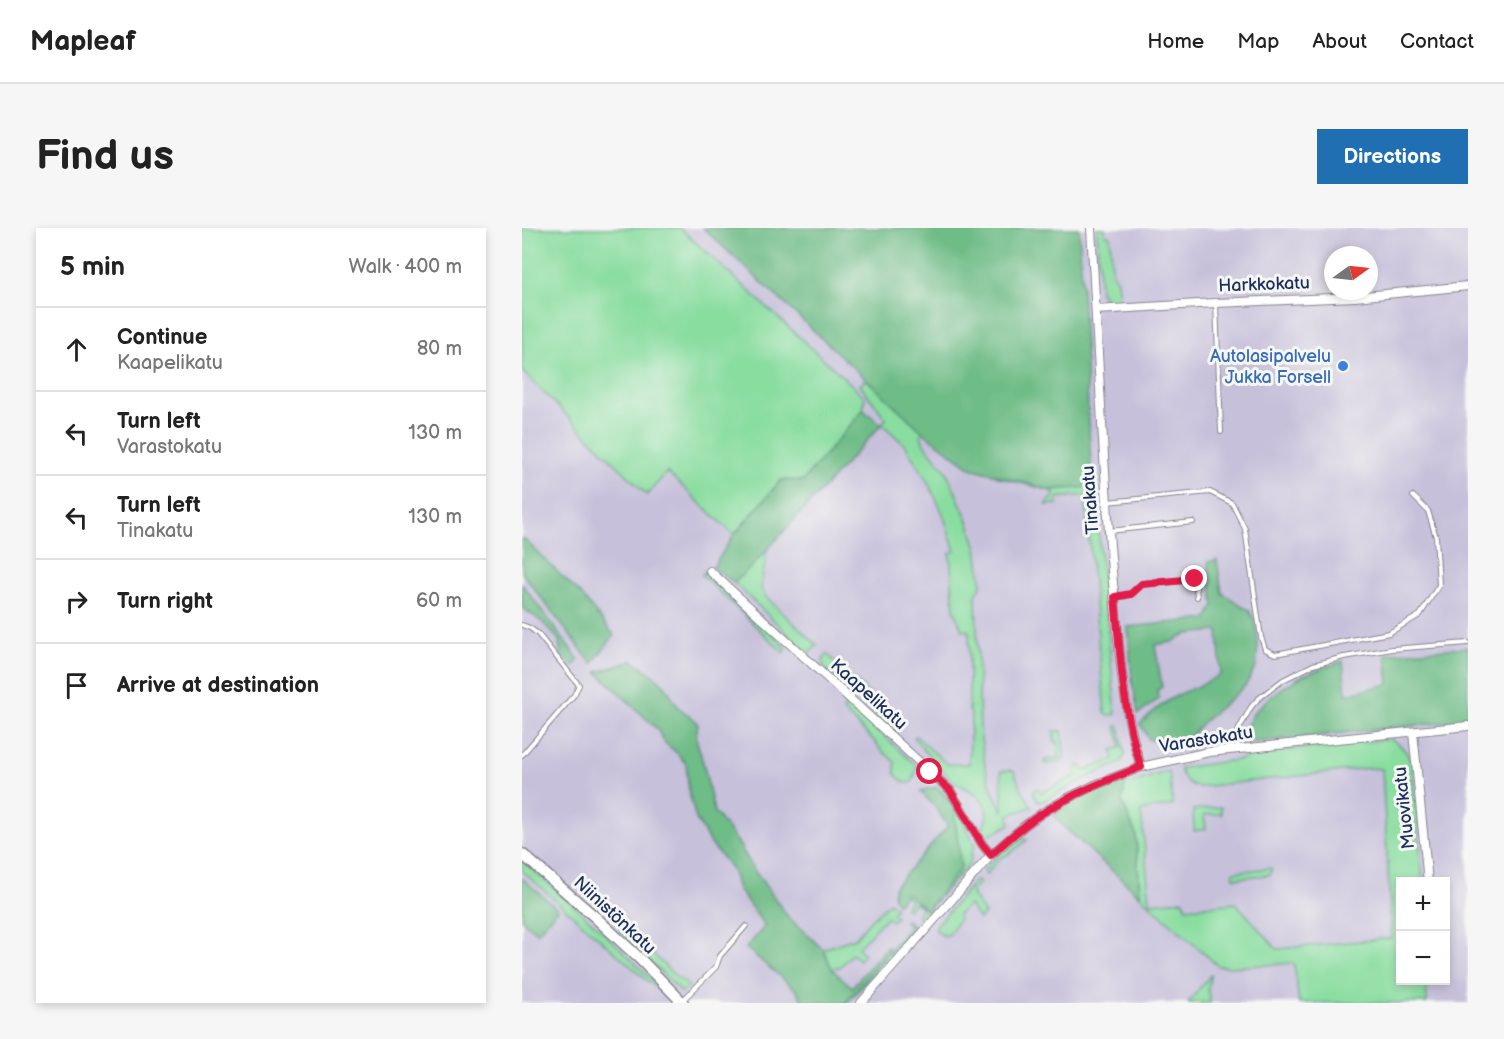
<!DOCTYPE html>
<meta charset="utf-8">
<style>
:root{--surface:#fff;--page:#f6f6f6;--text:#222;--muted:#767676;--line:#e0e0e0;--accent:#1f6fb2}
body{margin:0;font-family:"Balsamiq Sans",sans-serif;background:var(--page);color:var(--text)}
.controls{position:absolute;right:18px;bottom:18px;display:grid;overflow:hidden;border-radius:0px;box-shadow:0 3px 9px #0003}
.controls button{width:54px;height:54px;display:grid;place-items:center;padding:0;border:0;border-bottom:2px solid var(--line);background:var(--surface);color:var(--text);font:30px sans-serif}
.compass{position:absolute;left:802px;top:18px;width:54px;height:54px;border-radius:50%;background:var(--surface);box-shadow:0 3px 9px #0003;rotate:75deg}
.stop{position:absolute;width:18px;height:18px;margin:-14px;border:4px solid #e11d48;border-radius:50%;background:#fff}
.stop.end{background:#e11d48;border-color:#fff;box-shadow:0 2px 6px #0008}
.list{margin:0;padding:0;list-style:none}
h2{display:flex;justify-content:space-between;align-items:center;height:78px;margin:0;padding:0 24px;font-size:26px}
h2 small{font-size:20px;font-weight:400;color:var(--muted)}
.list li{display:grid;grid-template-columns:39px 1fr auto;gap:18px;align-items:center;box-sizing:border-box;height:84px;padding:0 24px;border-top:2px solid var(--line)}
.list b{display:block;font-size:22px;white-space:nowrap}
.list p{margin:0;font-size:20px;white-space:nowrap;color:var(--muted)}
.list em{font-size:20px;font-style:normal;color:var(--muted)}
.icon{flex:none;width:33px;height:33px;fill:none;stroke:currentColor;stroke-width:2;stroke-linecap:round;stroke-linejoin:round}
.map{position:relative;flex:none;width:946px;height:775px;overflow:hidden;border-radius:0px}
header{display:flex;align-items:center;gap:36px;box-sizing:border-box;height:84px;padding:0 30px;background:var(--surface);border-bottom:2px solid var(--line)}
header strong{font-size:28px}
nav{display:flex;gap:33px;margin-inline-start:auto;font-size:21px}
.intro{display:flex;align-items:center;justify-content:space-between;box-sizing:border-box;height:144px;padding:0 36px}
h1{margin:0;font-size:42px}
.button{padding:15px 27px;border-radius:0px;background:var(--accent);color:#fff;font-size:21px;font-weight:700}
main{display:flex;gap:36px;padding:0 36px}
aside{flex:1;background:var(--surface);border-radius:0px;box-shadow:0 3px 9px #0003}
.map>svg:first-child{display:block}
.industrial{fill:#c6c0da;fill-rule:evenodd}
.green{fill:#88dd9f;stroke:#52867e;stroke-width:1.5}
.forest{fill:#6ebc86;stroke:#447672;stroke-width:1.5}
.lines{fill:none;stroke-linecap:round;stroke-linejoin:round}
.service-casing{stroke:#86858e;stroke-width:6}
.minor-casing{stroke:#86858e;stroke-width:10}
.tertiary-casing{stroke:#86858e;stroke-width:13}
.service{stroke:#fff;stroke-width:4}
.minor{stroke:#fff;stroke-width:8}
.tertiary{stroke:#fff;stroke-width:10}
.route{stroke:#e11d48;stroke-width:8}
.shop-dot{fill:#3f7fe0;stroke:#f6f6f2;stroke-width:2}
.labels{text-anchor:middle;stroke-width:6;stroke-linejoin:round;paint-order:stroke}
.street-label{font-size:18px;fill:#1b2f5e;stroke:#f6f6f2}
.shop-label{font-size:18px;fill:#366cbe;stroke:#f6f6f2;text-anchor:end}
</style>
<header>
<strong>Mapleaf</strong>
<nav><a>Home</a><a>Map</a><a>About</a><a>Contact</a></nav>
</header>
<div class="intro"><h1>Find us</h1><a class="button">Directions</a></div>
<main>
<aside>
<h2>5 min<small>Walk · 400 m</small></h2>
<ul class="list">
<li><svg class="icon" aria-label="ahead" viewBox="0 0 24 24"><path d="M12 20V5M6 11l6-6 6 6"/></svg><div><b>Continue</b><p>Kaapelikatu</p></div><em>80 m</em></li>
<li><svg class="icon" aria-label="left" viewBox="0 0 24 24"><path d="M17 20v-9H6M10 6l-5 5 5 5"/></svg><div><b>Turn left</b><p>Varastokatu</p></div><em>130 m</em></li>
<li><svg class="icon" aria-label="left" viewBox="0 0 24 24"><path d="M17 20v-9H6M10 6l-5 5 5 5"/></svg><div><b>Turn left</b><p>Tinakatu</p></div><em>130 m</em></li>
<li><svg class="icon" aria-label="right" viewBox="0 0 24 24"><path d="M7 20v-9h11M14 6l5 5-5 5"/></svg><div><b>Turn right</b></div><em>60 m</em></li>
<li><svg class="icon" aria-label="arrive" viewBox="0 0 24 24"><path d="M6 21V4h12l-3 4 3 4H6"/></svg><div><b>Arrive at destination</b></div></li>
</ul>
</aside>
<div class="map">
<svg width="946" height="775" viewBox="0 0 946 775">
<rect width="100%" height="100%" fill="#f6f6f2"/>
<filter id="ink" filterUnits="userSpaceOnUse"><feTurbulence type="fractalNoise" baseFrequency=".0167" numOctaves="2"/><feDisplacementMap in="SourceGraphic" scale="12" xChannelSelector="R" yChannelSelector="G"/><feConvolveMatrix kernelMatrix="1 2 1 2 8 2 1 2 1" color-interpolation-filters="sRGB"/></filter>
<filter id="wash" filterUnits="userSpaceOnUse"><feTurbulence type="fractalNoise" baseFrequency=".008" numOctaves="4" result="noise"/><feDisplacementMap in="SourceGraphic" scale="24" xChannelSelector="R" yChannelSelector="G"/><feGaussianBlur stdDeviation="1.35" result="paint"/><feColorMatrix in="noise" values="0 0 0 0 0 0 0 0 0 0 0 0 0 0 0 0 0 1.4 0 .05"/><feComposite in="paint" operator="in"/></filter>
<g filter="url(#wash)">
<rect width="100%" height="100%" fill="#f2dbbd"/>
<path class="industrial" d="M0,0H946V775H0ZM811,27H847V63H811ZM878,654H924V752H878Z"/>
<path class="green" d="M0,0H158L343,169L341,183L281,253L259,252L212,307L145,244L125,267L0,143Z
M575,0H583V7H588L590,45L595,53L597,73C588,75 583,71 578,64Z
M344,151C363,169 383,184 405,198L399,207L402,216L424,243L445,290L455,320L460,356L454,367L458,503L463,538L470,562L481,584L479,543L488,542L492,543L499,560L510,579L487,587L488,596L480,601L464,608L459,604C468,588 467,574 451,564C445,560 439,559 434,555C419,543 404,525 392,510L394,508L425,536H447L449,486L447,482V403L440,402L432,381L428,325L433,323L420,283L403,249L383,217L360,196L364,191L338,157Z
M479,243L518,253L572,258L594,486L586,487L583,485L563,267L535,270V276L525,277V274L531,270L532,264L475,249Z
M245,322L239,360L244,369L295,417L287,426L212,355Z
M183,343L204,364L265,420L262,425L180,347Z
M305,426L378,494L370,502L301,439V432Z
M323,473L394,537L395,541L390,554C382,557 378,551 373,546V534L359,522L353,514L321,483L323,480Z
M597,497L603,527L598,535L566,549L520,574L516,573L511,565L512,561L516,560L519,565L555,547L553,540L558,537L562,543L592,531L590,522L599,519L594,498Z
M532,503H540L542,530L538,534L523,536L522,532L537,530L536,514H533Z
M869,511C881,518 886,525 890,538L901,653L878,654V752L904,753L905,775H777L772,735L709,739L696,738L618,668L614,607L600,573L603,557L647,543L651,577L619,583L628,675L662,672L664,680L714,675L755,721L870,710L860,541L847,540L677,559C665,556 661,552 658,540L722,531L726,526Z
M416,558L435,581L453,618L450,622L448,635L398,691L396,686L400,680L393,674L386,682L383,679L389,672L383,667L385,664L404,682L432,580L406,561L398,563Z
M699,579V586L682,587L684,601L672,603L671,582Z
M496,609L505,612L488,625L477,631L464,647L462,642L476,627Z
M0,632L75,698L154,775H151L0,643Z
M749,640V644L747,647H745L714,650L712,649L711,644Z
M455,653L458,654L450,663L451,668L463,686L457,691L447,677L436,687L437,691L427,707C421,709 418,706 414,702L415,697L452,654Z
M368,674L374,681L370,685L374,689L370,693L364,689L336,720L342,726L337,732L330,726L317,740L315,738L311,742L301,721L333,710L349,691Z
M383,693H386L392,698L326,775H323L388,698Z
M104,699L151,746L167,758L160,765L98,704Z
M689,746L686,762L688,775H666Z"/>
<path class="forest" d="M181,0H557L570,259L529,262L449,240L403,206Z
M341,182L360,196L232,336L212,355L191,339L212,307L259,252L281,253Z
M0,309L59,367L92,407L70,436L0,345Z
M695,332L700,365L727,382L733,393L736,417L734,439L723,458L680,495L662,516L649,518L627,511L618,496C629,485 642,474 656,467C670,460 686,455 699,446L696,403L665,406L650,414L633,417L640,459L635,462L637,471L616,486L610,452L606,399L685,391L692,377L686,334Z
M0,356L57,432L50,439L38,425L37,412L20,394L0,379Z
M946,419V492L725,515L724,500L731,486L749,467L781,447L821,433L824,466L867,456L864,426Z
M111,432L135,450L144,459L156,479L173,492L176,497L175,500L174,510L182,538L192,584L215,613L232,642L267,690L301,721L310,741L330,759L365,719L368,722L323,775H282L274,762L224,720L243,698L216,661L210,641L189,616L174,591L167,565L164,536L155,525L143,515L135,501L75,444C87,440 99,438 111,432Z
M602,552L603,557L600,573L614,607L618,668L543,600L534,590L532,585L563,568Z
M415,560L432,580L439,640L405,682L385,665L375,676L371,668L372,659L426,598L413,579L399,564L406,561Z
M0,650L36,681L15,705L0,692Z"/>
</g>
<g filter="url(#ink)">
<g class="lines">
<defs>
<path id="service" d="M694,75L699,204
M585,274L688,264L710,275L723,301L739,409L743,421L753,426L867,405L898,387L917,357L914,309L906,283L891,268
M587,303L671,294
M593,369L609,366L619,356L673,351L675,369
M0,397L8,400L16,406L57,457L52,467L0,527
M716,521L715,508L717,501L729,479L736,471L761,452L791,437L822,429L870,421L946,415
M160,773L194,739L198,728L224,698"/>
<path id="minor" d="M569,0C576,118 581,237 591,355C597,416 600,480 619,539
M574,82L694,75L833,69L946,58
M188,343L428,562L460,616L469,627
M891,504L906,654
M339,775L469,627L501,599L520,585L544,571L573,557L619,539L687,524L946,498"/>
<path id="tertiary" d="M0,626L73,689L118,731L161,775"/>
</defs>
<use href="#service" class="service-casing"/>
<use href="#minor" class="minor-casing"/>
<use href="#tertiary" class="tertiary-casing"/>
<use href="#service" class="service"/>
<use href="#minor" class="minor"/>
<use href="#tertiary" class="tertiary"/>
</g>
</g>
<g class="lines" filter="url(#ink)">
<path class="route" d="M408,544L428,562L460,616L469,627C485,612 501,598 519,586C550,566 585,552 619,539C601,485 598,426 593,369L609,366L620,356L673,351"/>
</g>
<circle class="shop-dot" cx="821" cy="138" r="6"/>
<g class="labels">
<g class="street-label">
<text transform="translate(742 56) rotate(-2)" y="6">Harkkokatu</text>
<text transform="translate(568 272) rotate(-94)" y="6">Tinakatu</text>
<text transform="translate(347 466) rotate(42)" y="6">Kaapelikatu</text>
<text transform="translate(684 511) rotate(-9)" y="6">Varastokatu</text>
<text transform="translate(882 580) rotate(-96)" y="6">Muovikatu</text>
<text transform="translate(93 687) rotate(43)" y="6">Niinistönkatu</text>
</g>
<g class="shop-label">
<text x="809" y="134">Autolasipalvelu<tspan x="809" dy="21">Jukka Forsell</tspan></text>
</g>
</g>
</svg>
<div class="controls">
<button>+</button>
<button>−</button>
</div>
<svg class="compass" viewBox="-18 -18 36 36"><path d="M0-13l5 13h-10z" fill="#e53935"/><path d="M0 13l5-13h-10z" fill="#767676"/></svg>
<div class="stop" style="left:408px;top:544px"></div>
<div class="stop end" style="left:673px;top:351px"></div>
</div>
</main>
